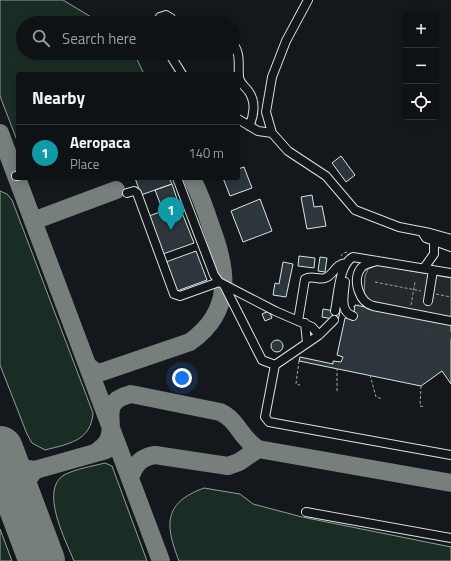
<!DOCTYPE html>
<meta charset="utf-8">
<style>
:root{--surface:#0f1215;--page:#1d2022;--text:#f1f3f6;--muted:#9b9ea0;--line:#2f3234;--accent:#ea580c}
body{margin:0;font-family:"Titillium Web",sans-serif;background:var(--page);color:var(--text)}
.controls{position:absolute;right:12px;top:12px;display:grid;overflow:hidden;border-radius:4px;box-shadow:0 2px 10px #0003}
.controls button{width:36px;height:36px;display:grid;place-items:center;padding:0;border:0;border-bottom:1px solid var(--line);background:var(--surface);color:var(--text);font:20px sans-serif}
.you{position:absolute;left:182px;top:378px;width:14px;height:14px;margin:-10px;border:3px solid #fff;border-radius:50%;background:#1a73e8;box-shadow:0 0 0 6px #1a73e833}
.badge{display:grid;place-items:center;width:26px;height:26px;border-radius:50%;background:var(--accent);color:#fff;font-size:13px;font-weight:700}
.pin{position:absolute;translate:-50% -33px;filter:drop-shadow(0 1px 2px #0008)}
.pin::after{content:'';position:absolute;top:21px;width:14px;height:12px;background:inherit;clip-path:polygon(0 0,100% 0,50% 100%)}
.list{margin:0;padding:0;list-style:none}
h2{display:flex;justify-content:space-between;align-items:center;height:52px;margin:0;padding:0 16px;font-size:17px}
h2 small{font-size:13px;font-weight:400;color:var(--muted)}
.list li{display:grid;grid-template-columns:26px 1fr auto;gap:12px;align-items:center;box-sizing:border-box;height:56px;padding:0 16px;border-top:1px solid var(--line)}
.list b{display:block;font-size:15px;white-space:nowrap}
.list p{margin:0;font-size:13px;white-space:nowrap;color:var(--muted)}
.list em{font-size:13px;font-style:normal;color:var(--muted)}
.icon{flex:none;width:22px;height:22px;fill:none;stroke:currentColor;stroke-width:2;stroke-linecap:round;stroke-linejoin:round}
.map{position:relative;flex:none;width:451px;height:561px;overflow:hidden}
.search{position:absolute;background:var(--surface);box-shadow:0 2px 10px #0003;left:16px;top:16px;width:224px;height:44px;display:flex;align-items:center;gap:10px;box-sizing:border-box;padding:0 14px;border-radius:22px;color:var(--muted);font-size:15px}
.panel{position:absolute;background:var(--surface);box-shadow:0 2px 10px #0003;left:16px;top:72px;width:224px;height:108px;border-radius:4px}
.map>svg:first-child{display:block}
.green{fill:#1a2d24;stroke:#939e99}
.parking{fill:#24282b;stroke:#939e99}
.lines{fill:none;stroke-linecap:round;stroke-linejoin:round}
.taxiway{stroke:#767f7c;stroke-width:18}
.runway{stroke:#767f7c;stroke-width:46}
.building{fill:#2c363c;stroke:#d8e6dc}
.minor-tunnel{stroke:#313739;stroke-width:8;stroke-dasharray:8 4;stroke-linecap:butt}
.minor-casing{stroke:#d8e6dc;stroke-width:10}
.path{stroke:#9da8a2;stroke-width:1;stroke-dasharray:3 2;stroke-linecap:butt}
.minor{stroke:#14181c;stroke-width:8}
</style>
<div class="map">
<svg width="451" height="561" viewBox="0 0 451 561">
<rect width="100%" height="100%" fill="#14181c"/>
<path class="green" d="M0,0H63L101,23H23V53H134L144,74H18V143L0,96Z
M0,191L7,194L12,200L93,413C91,441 68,444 45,450L32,443L27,434L0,365Z
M105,463L112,466L147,561H74C66,541 39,490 64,475C75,469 93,466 105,463Z
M204,488L240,494L253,504L302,517L451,547V561H179C165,525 163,503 204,488Z
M0,529L12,561H0Z"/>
<path class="parking" d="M378,265L451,278V318L370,301L364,293L365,276L368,269Z"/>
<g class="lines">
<path class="taxiway" d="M0,133L161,561
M33,221L116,190
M88,366L96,372H102L190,342C235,310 227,268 210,224C205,208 199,193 192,178
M1,452C10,462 21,469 35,470C20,487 22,498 26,519
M95,453C99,450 104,447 107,442C119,423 96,403 131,394L220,412C238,420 241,439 258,449
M35,470L106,450
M130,478C135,464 141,457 155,455L228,466L239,462L258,449L451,483"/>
<path class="runway" d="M0,449L42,561"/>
</g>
<path class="building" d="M341,156L355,175L346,182L332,163Z
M244,167L252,188L230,196L223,178H238V169Z
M135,178H169L172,184L141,195Z
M172,184L179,205L163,211L155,190Z
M312,195L314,207L322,206L326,226L307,229L301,197Z
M260,199L272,231L243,242L231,211Z
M179,205L194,243L163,254L149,216Z
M196,251L207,280L177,291L166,262Z
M299,256L315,258L314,268L298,266Z
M320,257L327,258L325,272L318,271Z
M283,262L293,264L286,297L273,295L275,283L279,284Z
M355,305L451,324V384L442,371L421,386L299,361L300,357L333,364V361L341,362L343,357L337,355L345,318L353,319Z
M323,309L340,312L338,320L322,317Z
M269,311L272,318L265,321L262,314Z
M271 346a6 6 0 1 1 12 0a6 6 0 1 1-12 0Z"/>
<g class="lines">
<path class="minor-tunnel" d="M353,316L451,336"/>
<defs>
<path id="minor" d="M308,0L286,41L272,77L266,112L272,133L288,151L326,176L355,210L399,227L430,233L451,239
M156,23L160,17L166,15L171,18L173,23
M233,44C241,53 238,65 239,77C240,84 246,87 249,92C256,102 254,116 249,126
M169,53L182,74
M238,119L258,131L272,133
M16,176H18
M177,178L214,275L219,282L275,311L312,327L319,335
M127,193L134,191L137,193L174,294L180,296L219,282
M422,232L426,238L451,247
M376,261C371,263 364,264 361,268C352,280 359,302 373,306L451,321
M424,268L434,254V241
M345,282C344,294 339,312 353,316
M224,285L262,360L275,365L319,335L334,320
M428,301L433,270
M335,311C338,297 339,264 353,257L451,273
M298,321L305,279C312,275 318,280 325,278C334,275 335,264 346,263
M305,323L307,343
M275,365L265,417L269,422L451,455
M306,512L451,538"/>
</defs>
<use href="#minor" class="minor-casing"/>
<path class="path" d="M341,256L343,253L348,252
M375,282L421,291
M436,294L451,297
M411,305L415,282
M353,307L356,305H359
M299,361L296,384L300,385
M337,368V391L339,392
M370,375L376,397L383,399
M421,386L420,406L425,407"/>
<use href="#minor" class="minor"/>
</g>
</svg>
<div class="controls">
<button>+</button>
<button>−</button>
<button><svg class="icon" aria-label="locate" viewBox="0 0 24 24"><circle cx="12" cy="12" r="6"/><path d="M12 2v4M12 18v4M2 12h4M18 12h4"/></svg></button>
</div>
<div class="you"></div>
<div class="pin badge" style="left:171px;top:230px;background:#0f9aa8">1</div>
<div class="search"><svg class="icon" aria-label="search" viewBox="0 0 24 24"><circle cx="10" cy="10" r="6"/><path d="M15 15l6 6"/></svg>Search here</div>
<section class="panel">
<h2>Nearby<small></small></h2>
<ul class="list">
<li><span class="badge" style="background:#0f9aa8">1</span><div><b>Aeropaca</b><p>Place</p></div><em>140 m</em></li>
</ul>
</section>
</div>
